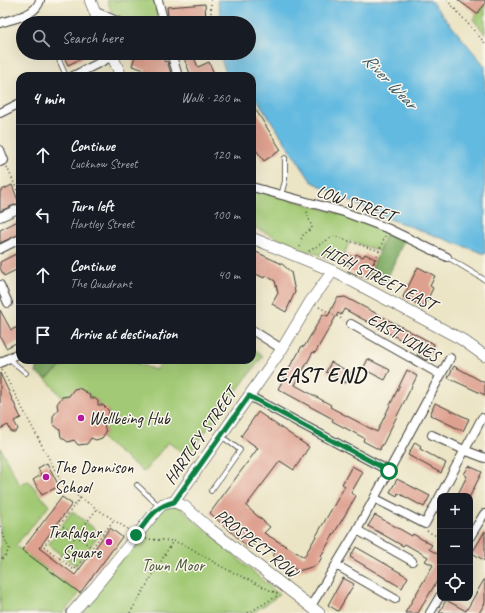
<!DOCTYPE html>
<meta charset="utf-8">
<style>
:root{--surface:#171b24;--page:#20242c;--text:#f1f3f6;--muted:#9ea1a6;--line:#363941}
body{margin:0;font-family:Caveat,sans-serif;background:var(--page);color:var(--text)}
.controls{position:absolute;right:12px;bottom:12px;display:grid;overflow:hidden;border-radius:8px;box-shadow:0 4px 16px #0002}
.controls button{width:36px;height:36px;display:grid;place-items:center;padding:0;border:0;border-bottom:1px solid var(--line);background:var(--surface);color:var(--text);font:20px sans-serif}
.stop{position:absolute;width:12px;height:12px;margin:-9px;border:3px solid #0b8043;border-radius:50%;background:#fff}
.stop.end{background:#0b8043;border-color:#fff;box-shadow:0 1px 4px #0008}
.list{margin:0;padding:0;list-style:none}
h2{display:flex;justify-content:space-between;align-items:center;height:52px;margin:0;padding:0 16px;font-size:17px}
h2 small{font-size:13px;font-weight:400;color:var(--muted)}
.list li{display:grid;grid-template-columns:26px 1fr auto;gap:12px;align-items:center;box-sizing:border-box;height:60px;padding:0 16px;border-top:1px solid var(--line)}
.list b{display:block;font-size:15px;white-space:nowrap}
.list p{margin:0;font-size:13px;white-space:nowrap;color:var(--muted)}
.list em{font-size:13px;font-style:normal;color:var(--muted)}
.icon{flex:none;width:22px;height:22px;fill:none;stroke:currentColor;stroke-width:2;stroke-linecap:round;stroke-linejoin:round}
.map{position:relative;flex:none;width:485px;height:613px;overflow:hidden}
.search{position:absolute;background:var(--surface);box-shadow:0 4px 16px #0002;left:16px;top:16px;width:240px;height:44px;display:flex;align-items:center;gap:10px;box-sizing:border-box;padding:0 14px;border-radius:22px;color:var(--muted);font-size:15px}
.panel{position:absolute;background:var(--surface);box-shadow:0 4px 16px #0002;left:16px;top:72px;width:240px;height:292px;border-radius:12px}
.map>svg:first-child{display:block}
.green{fill:#a2c974;stroke:#5f7248}
.forest{fill:#81ad66;stroke:#4e6441}
.water{fill:#63bae0;stroke:#406b7e}
.building{fill:#dea08f}
.lines{fill:none;stroke-linecap:round;stroke-linejoin:round}
.lane-casing{stroke:#3b3a35;stroke-width:5.5}
.street-casing{stroke:#3b3a35;stroke-width:10}
.secondary-casing{stroke:#3b3a35;stroke-width:12}
.path{stroke:#3b3a35;stroke-width:1.5;stroke-dasharray:1 3;stroke-linecap:butt}
.lane{stroke:#fff;stroke-width:4}
.street{stroke:#fff;stroke-width:8}
.secondary{stroke:#fff;stroke-width:11}
.route{stroke:#0b8043;stroke-width:5}
.poi-dot{fill:#b5179e;stroke:#fbf7ec;stroke-width:1.5}
.labels{text-anchor:middle;stroke-width:3;stroke-linejoin:round;paint-order:stroke}
.street-label{font-size:17px;fill:#1c1c1c;stroke:#fbf7ec}
.poi-label{font-size:17px;fill:#1c1c1c;stroke:#fbf7ec;text-anchor:start}
.park-label{font-size:17px;fill:#4b593b;stroke:#fbf7ec}
.water-label{font-size:18px;font-style:italic;fill:#385b6a;stroke:#fbf7ec}
.district-label{font-size:21px;font-weight:bold;letter-spacing:1px;fill:#1c1c1c;stroke:#fbf7ec}
</style>
<div class="map">
<svg width="485" height="613" viewBox="0 0 485 613">
<rect width="100%" height="100%" fill="#fbf7ec"/>
<filter id="ink" filterUnits="userSpaceOnUse"><feTurbulence type="fractalNoise" baseFrequency=".025" numOctaves="2"/><feDisplacementMap in="SourceGraphic" scale="8" xChannelSelector="R" yChannelSelector="G"/><feConvolveMatrix kernelMatrix="1 2 1 2 8 2 1 2 1" color-interpolation-filters="sRGB"/></filter>
<filter id="wash" filterUnits="userSpaceOnUse"><feTurbulence type="fractalNoise" baseFrequency=".012" numOctaves="4" result="noise"/><feDisplacementMap in="SourceGraphic" scale="16" xChannelSelector="R" yChannelSelector="G"/><feGaussianBlur stdDeviation="0.9" result="paint"/><feColorMatrix in="noise" values="0 0 0 0 0 0 0 0 0 0 0 0 0 0 0 0 0 1.4 0 .05"/><feComposite in="paint" operator="in"/></filter>
<g filter="url(#wash)">
<rect width="100%" height="100%" fill="#ebe4c5"/>
<path class="green" d="M107,0H158L164,23H120L115,21Z
M485,4V34L473,19Z
M252,188L343,215L387,232L379,251L350,241L340,263L310,251L307,252L252,226Z
M252,348L263,356L187,456L168,442L144,472L108,444L102,438L106,432L104,425L108,419L109,411L98,405V401L94,398H90L89,394L79,388L69,396L62,397L46,379L66,363L74,360H128L155,370L163,360H252Z
M0,447L19,484L29,481L49,506L15,546L22,550L80,593L63,613H0Z
M174,502L279,595L253,613H68L157,510Z
M72,511L100,533L76,566L48,545Z"/>
<path class="forest" d="M387,232L404,240L385,284L369,276Z
M39,360H74L66,363L46,379L36,373Z"/>
<path class="water" d="M217,0H430L485,66V254L387,218L347,200L311,181L252,92V76H227L219,53H249V23H223Z"/>
<g id="blocks">
<path class="building" d="M458,0H485V4L477,14Z
M205,4L206,21L169,23L167,7Z
M62,53H93L68,65Z
M136,53H159L165,62L167,61L172,76H147L145,70L132,66Z
M182,53H192L198,67L209,62L215,76H191Z
M252,104L281,150L264,161L254,147L252,148Z
M12,185L19,203L0,211V191Z
M20,220V234L0,243V230Z
M20,252V268L4,276L0,268V262Z
M256,252L282,264L291,272L295,292L286,312L272,304L278,293L275,281L265,275L264,278L252,272V254L254,256Z
M345,254L354,258L356,254L363,257L365,254L375,259L367,279L348,271L350,266L342,262Z
M418,267L435,276L430,286L433,288L424,307L403,297Z
M345,297L434,344L433,349L427,361L417,355L420,350L344,309L341,315L338,313L315,353L313,352L295,385L331,405L330,407L377,432L407,370L417,376L382,446H381L380,450L363,441L364,438L332,421L333,419L278,389L294,359H295L302,346L304,347L323,314L328,316L337,298Z
M0,310L11,330L20,326V341L6,348L0,336Z
M368,359L390,370L385,380L363,369Z
M331,362L351,373L346,383L326,372Z
M454,366L485,383V395L448,378Z
M0,373L21,418L14,421L18,429L16,432H11L8,425L0,429Z
M79,388L89,394L90,398H94L98,401V405H103L109,411L108,419L104,425L106,432L102,438L96,440L91,438L87,444L78,445L74,440L68,442L61,437L60,430L53,424V416L58,410L57,404L62,397L69,396L74,389Z
M435,403L469,419L463,431L430,415Z
M258,412L309,447L294,470L280,461L246,506L270,527L264,533L304,557L345,486L342,484L352,466L363,472L351,493L356,496L321,556L322,557L318,564L315,566L298,571L273,556L275,553L257,541L250,549L210,513L258,448L241,436Z
M415,442L421,446L420,449L446,463L441,473L408,455Z
M47,463L59,486L42,495L33,480L41,475L38,468Z
M469,466L482,472L470,496H457L467,476L464,474Z
M397,479L430,496L424,507L398,493L397,496L390,492Z
M62,497L72,504L39,548L75,575L110,528L122,537L80,593L22,550Z
M375,515L412,536L413,534L432,545L429,549L439,555L440,553V576L418,613H405L433,565L425,561L428,557L405,544L403,546L368,526Z
M485,531V561L472,553Z
M356,547L408,577L402,588L350,557Z
M343,578L354,584L338,611L328,605Z
M485,578V603L479,613H439L446,600L466,611Z"/>
</g>
</g>
<g filter="url(#ink)">
<use href="#blocks" fill-opacity="0" stroke="#3b3a35" stroke-width="1"/>
<g class="lines">
<defs>
<path id="lane" d="M56,53L66,76
M281,195L285,181V158
M447,257L485,280
M8,358L26,373
M137,485L160,507
M211,491L240,450L221,436"/>
<path id="street" d="M158,0L164,23
M94,11L121,23
M0,23C14,18 36,16 40,0
M171,53L178,76
M73,76L113,56
M0,113L20,103
M0,150L4,160L0,162
M252,187L344,212L389,229L447,257
M0,217L20,208
M0,249L20,239
M0,285L8,303
M351,324L441,375
M252,330L282,349
M0,363L20,352
M249,396L389,471
M432,435L464,450L485,458
M374,498L425,524L482,418
M357,530L412,561
M470,537L484,514H485
M336,565L395,599
M311,606L357,530L450,358
M430,613L440,596"/>
<path id="secondary" d="M90,0L99,23
M111,53L121,76
M252,238L333,271L461,339L485,356
M174,502L282,349L310,302L333,271
M174,502L184,506L209,528L319,613
M72,613L96,586L157,510L163,504L174,502"/>
</defs>
<use href="#lane" class="lane-casing"/>
<use href="#street" class="street-casing"/>
<use href="#secondary" class="secondary-casing"/>
<path class="path" d="M211,0V23
M447,0L485,43
M7,167L20,197
M300,247L302,236L312,228L307,213L308,210
M309,251L334,236L379,251L385,236
M368,278L379,251
M319,307L344,320
M2,370L64,487L129,530
M80,498L44,546L74,570L114,520
M60,524L92,548
M0,526L9,549L6,555L0,560
M427,531L440,538
M146,539L173,541
M59,558L97,509
M130,613L173,541L187,546L224,568L278,594
M248,613L279,595"/>
<use href="#lane" class="lane"/>
<use href="#street" class="street"/>
<use href="#secondary" class="secondary"/>
</g>
</g>
<g class="lines" filter="url(#ink)">
<path class="route" d="M136,535C149,519 154,507 174,502L249,396L389,471"/>
</g>
<g class="poi-dot">
<circle cx="81" cy="418" r="4"/>
<circle cx="46" cy="477" r="4"/>
<circle cx="109" cy="542" r="4"/>
</g>
<g class="labels">
<g class="street-label">
<text transform="translate(356 203) rotate(19)" y="6">LOW STREET</text>
<text transform="translate(379 277) rotate(27)" y="6">HIGH STREET EAST</text>
<text transform="translate(404 337) rotate(30)" y="6">EAST VINES</text>
<text transform="translate(200 436) rotate(-55)" y="6">HARTLEY STREET</text>
<text transform="translate(257 543) rotate(38)" y="6">PROSPECT ROW</text>
</g>
<g class="poi-label">
<text x="89" y="424">Wellbeing Hub</text>
<text x="54" y="473">The Donnison<tspan x="54" dy="20">School</tspan></text>
<text x="101" y="538" text-anchor="end">Trafalgar<tspan x="101" dy="20">Square</tspan></text>
</g>
<g class="park-label">
<text x="173" y="571">Town Moor</text>
</g>
<g class="water-label">
<text transform="translate(390 81) rotate(46)" y="6">River Wear</text>
</g>
<g class="district-label">
<text x="321" y="382">EAST END</text>
</g>
</g>
</svg>
<div class="controls">
<button>+</button>
<button>−</button>
<button><svg class="icon" aria-label="locate" viewBox="0 0 24 24"><circle cx="12" cy="12" r="6"/><path d="M12 2v4M12 18v4M2 12h4M18 12h4"/></svg></button>
</div>
<div class="stop" style="left:389px;top:471px"></div>
<div class="stop end" style="left:136px;top:535px"></div>
<div class="search"><svg class="icon" aria-label="search" viewBox="0 0 24 24"><circle cx="10" cy="10" r="6"/><path d="M15 15l6 6"/></svg>Search here</div>
<section class="panel">
<h2>4 min<small>Walk · 260 m</small></h2>
<ul class="list">
<li><svg class="icon" aria-label="ahead" viewBox="0 0 24 24"><path d="M12 20V5M6 11l6-6 6 6"/></svg><div><b>Continue</b><p>Lucknow Street</p></div><em>120 m</em></li>
<li><svg class="icon" aria-label="left" viewBox="0 0 24 24"><path d="M17 20v-9H6M10 6l-5 5 5 5"/></svg><div><b>Turn left</b><p>Hartley Street</p></div><em>100 m</em></li>
<li><svg class="icon" aria-label="ahead" viewBox="0 0 24 24"><path d="M12 20V5M6 11l6-6 6 6"/></svg><div><b>Continue</b><p>The Quadrant</p></div><em>40 m</em></li>
<li><svg class="icon" aria-label="arrive" viewBox="0 0 24 24"><path d="M6 21V4h12l-3 4 3 4H6"/></svg><div><b>Arrive at destination</b></div></li>
</ul>
</section>
</div>
